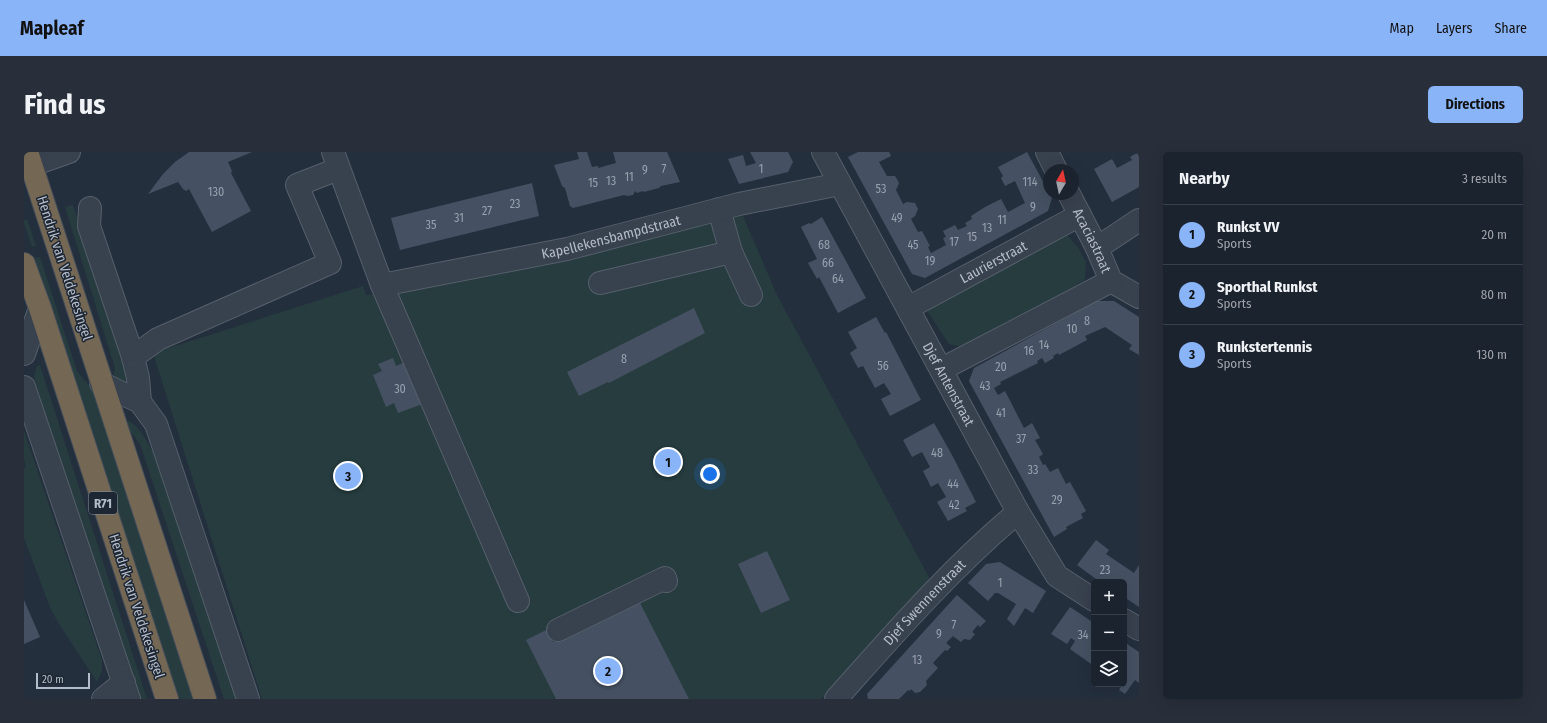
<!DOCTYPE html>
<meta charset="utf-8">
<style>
:root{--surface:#1b232e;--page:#282f3a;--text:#f1f3f6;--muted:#a0a4aa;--line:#39404a;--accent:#8ab4f8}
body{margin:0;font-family:"Fira Sans Condensed",sans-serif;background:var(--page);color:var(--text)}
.controls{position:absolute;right:12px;bottom:12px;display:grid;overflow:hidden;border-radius:6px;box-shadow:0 4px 16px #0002}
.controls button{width:36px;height:36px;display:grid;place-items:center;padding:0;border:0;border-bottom:1px solid var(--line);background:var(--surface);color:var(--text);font:20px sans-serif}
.compass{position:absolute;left:1019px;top:12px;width:36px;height:36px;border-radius:50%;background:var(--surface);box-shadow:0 4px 16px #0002;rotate:9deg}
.scale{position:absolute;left:12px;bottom:10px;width:54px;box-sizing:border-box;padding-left:4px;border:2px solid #b4bcc9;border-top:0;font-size:11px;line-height:14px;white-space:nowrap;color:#b4bcc9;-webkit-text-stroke:3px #1d2633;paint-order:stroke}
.you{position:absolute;left:686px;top:322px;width:14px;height:14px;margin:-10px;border:3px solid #fff;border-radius:50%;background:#1a73e8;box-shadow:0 0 0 6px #1a73e833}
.badge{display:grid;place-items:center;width:26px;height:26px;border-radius:50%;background:var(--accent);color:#111;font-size:13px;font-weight:700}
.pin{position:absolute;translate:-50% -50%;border:2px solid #fff;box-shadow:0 1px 4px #0006}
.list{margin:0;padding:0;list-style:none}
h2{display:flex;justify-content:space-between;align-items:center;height:52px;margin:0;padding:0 16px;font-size:17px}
h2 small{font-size:13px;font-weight:400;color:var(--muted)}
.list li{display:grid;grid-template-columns:26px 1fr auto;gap:12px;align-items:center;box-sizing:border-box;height:60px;padding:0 16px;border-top:1px solid var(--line)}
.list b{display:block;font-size:15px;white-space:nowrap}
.list p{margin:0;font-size:13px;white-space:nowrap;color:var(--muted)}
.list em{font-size:13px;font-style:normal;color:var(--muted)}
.icon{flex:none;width:22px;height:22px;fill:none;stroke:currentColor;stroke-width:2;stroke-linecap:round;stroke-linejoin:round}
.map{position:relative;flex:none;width:1115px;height:547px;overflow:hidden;border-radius:6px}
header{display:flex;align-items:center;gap:24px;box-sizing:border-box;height:56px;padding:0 20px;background:var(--accent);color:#111}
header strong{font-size:19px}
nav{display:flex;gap:22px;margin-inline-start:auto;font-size:14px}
.intro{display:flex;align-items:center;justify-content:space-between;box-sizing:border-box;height:96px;padding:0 24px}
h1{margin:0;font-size:28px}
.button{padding:10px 18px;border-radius:6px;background:var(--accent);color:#111;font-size:14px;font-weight:700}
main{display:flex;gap:24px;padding:0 24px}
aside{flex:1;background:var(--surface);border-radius:6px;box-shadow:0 4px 16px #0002}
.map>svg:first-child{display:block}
.green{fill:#263c3f}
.building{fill:#455162}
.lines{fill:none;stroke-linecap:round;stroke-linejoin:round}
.minor-casing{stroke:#565f6c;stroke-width:24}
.highway-casing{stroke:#434c59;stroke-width:24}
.minor{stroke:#38414e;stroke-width:22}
.highway{stroke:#746855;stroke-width:22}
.labels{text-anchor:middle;stroke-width:3;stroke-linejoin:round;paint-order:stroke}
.number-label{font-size:12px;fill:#98a1af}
.shield{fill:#1d2633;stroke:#878f9c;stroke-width:1}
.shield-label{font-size:13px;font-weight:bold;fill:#b4bcc9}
.street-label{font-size:14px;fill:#b4bcc9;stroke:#1d2633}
</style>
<header>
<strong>Mapleaf</strong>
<nav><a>Map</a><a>Layers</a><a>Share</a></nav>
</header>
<div class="intro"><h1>Find us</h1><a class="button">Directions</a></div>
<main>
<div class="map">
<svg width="1115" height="547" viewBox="0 0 1115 547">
<rect width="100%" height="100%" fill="#242f3e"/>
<path class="green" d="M49,53L102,213L106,228L101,232L89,225L91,216L41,55Z
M716,57L753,143L907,429L882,458L797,547H238L129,201L339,134L342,143L376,139Z
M3,67L12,94L8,95L0,71V68Z
M1041,80L1055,97L1062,110L1061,128L955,189L938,195L925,192L900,154Z
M16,105L53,219L68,237L72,247L171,547H153L11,106Z
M16,213L123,547H112L12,234L10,224L13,214Z
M103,269C115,270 129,301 135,311L212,547H200L116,292L105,278L102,270Z
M0,279L78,508V519L73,530L37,475L27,458L0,386V316L2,315L0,307Z"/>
<path class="building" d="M165,0H228L204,10L208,19L207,21L227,59L188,80L165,37L162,39L159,37L154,30L124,42L139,22L151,10Z
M553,0H563L568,15L574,14V16L592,11L589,0H643L656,30L637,34L635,36L620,40L619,39L613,41L611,39L609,43L603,44L600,43L549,56L546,54L541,36L538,34L530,13L555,7Z
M726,0H764L769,10L764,20L715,32L704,7L719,3L722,14L732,11Z
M834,0H865L867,4L855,10L863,24H871L875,31L872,38L879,52L883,50L891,51L894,57L891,64L887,67L894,80L898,79L906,94L904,95L907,101L922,93L919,86L922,85L919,79L931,73L934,78L943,74L941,71L948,67L947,64L961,55L977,47L984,60L1001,51L991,29L981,34L977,26L979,24L974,15L1003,0L1028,46L1024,59L901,126L888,122L824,5Z
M1115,0V35L1088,50L1070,17L1088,7L1093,16L1108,8L1106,5Z
M508,31L515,64L376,98L367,66Z
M798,65L842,146L814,161L795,125L793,127L784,111L793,107L777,75L785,71L787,72Z
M1073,149H1090L1115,165V203L1105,197L1108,193L1081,175L1061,184L1063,188L1035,203L1034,201L1029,204L1030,206L1021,211L1018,206L1013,209L1014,211L976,230L977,232L970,236L974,243L981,239L1000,276L1008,271L1016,286L1011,288L1019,302L1015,305L1019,313L1021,312L1026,320L1034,316L1042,332L1046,330L1062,359L1057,362L1059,366L1042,375L1043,377L1030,385L945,229L950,216Z
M670,156L681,181L585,231L584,230L555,244L543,220Z
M852,165L861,181L862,180L897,248L866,264L857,247L867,242L860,231L851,236L839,214L834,216L826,201L833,196L824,180Z
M369,206L372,214L385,208L401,251L374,261L370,251L362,255L349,223L358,219L354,212Z
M910,271L928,303L952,350L941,356L943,359L924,369L913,350L922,345L914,331L907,335L899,319L906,315L898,300L888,305L879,288Z
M1072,388L1085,398L1082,402L1110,421L1115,413V455L1100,445V430H1076L1053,413Z
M743,399L766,448L737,461L714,412Z
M976,410L1022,439L1009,461L1001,456L990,474L983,467L992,452L974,441H971L964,449L944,431L962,412Z
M933,443L962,469L956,475L954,473L948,480L951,482L946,488L940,487L937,490L929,484L922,491L927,495L923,499L921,498L909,511L914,516L902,529L903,533L896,540L891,541L887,537L886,539L884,538L875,547H844L843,542Z
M614,447L665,547H532L502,488L522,478L529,490Z
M0,448L16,485L0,492Z
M1046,455L1070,471V514L1046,497L1051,489L1047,486L1043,492L1027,482Z
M1100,490L1115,500V531L1111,528L1101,542L1095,538L1101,528L1100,527Z"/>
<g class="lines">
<defs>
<g id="minor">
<path d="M309,0L358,133L494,449"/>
<path id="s1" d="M799,0L994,360L1033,424L1070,448"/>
<path d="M1023,0L1032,18"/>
<path d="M0,16L45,0"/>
<path id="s2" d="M1045,42L1073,96L1087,129L1115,145"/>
<path d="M66,56L65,74L109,205L114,226L116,250"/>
<path d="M695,57L707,100L727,143"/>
<path d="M1073,96L1115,68"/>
<path d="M576,131L707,100"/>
<path id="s3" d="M358,133L543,97L715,52L816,32"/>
<path id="s4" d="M884,156L1056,63"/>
<path d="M0,202L16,156"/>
<path d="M109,205L134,187L306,111L273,33L314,17"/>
<path d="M918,217L1087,129"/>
<path d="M77,231L116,250L132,272L224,547"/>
<path d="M0,235L105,547"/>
<path d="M1100,468L1115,477"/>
<path d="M534,478L641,426L642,429"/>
<path d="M79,547L100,530"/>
<path id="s5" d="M812,547C870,482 927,416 994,360"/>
</g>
<path id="highway" d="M3,0L181,547
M0,112L16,156L143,547"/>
</defs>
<use href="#minor" class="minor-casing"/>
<use href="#highway" class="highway-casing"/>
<use href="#minor" class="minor"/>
<use href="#highway" class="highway"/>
</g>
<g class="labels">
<g class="number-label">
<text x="640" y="21">7</text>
<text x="737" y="21">1</text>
<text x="621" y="22">9</text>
<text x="605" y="29">11</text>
<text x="587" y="33">13</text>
<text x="1006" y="34">114</text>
<text x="569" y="35">15</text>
<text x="857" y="41">53</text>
<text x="192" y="44">130</text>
<text x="491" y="56">23</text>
<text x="1009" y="59">9</text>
<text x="463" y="63">27</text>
<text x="435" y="70">31</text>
<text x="873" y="70">49</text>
<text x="978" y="72">11</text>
<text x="407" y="77">35</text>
<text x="963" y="80">13</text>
<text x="948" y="89">15</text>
<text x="930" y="94">17</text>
<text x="800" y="97">68</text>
<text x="889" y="97">45</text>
<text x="906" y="113">19</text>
<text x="804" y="115">66</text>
<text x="814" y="131">64</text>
<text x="1063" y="173">8</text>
<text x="1048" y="181">10</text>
<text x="1020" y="197">14</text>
<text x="1005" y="203">16</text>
<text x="600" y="211">8</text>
<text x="859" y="218">56</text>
<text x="977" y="219">20</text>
<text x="961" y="238">43</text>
<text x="376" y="241">30</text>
<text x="977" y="265">41</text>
<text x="997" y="291">37</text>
<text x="913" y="305">48</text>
<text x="1009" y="322">33</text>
<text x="929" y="336">44</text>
<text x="1033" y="352">29</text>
<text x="930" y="357">42</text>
<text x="1081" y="422">23</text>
<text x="976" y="435">1</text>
<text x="930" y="477">7</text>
<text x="915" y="486">9</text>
<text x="1059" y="487">34</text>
<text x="893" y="512">13</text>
</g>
<rect class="shield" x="65" y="340" width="28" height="22" rx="3"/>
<g class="shield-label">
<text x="79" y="356">R71</text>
</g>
<g class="street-label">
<text dy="5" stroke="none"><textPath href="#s3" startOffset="234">Kapellekensbampdstraat</textPath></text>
<text dy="5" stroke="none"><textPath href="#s2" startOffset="52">Acaciastraat</textPath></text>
<text dy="5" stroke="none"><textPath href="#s4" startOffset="97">Laurierstraat</textPath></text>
<text transform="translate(41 116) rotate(72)" y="5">Hendrik van Veldekesingel</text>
<text dy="5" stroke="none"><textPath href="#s1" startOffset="264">Djef Antenstraat</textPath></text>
<text dy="5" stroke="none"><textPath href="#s5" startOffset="131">Djef Swennenstraat</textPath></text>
<text transform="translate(113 454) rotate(72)" y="5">Hendrik van Veldekesingel</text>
</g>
</g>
</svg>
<div class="controls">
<button>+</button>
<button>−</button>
<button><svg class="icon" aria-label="layers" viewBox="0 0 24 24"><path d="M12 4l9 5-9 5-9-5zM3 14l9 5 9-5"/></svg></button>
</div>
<svg class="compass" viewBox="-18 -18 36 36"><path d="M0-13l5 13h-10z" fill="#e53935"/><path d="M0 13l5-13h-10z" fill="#a0a4aa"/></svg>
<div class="scale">20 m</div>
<div class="you"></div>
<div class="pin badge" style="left:644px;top:310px">1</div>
<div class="pin badge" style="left:584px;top:519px">2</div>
<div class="pin badge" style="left:324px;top:324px">3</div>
</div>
<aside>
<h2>Nearby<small>3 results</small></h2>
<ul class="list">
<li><span class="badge">1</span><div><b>Runkst VV</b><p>Sports</p></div><em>20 m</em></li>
<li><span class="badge">2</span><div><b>Sporthal Runkst</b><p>Sports</p></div><em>80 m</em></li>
<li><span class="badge">3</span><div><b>Runkstertennis</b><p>Sports</p></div><em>130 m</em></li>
</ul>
</aside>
</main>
